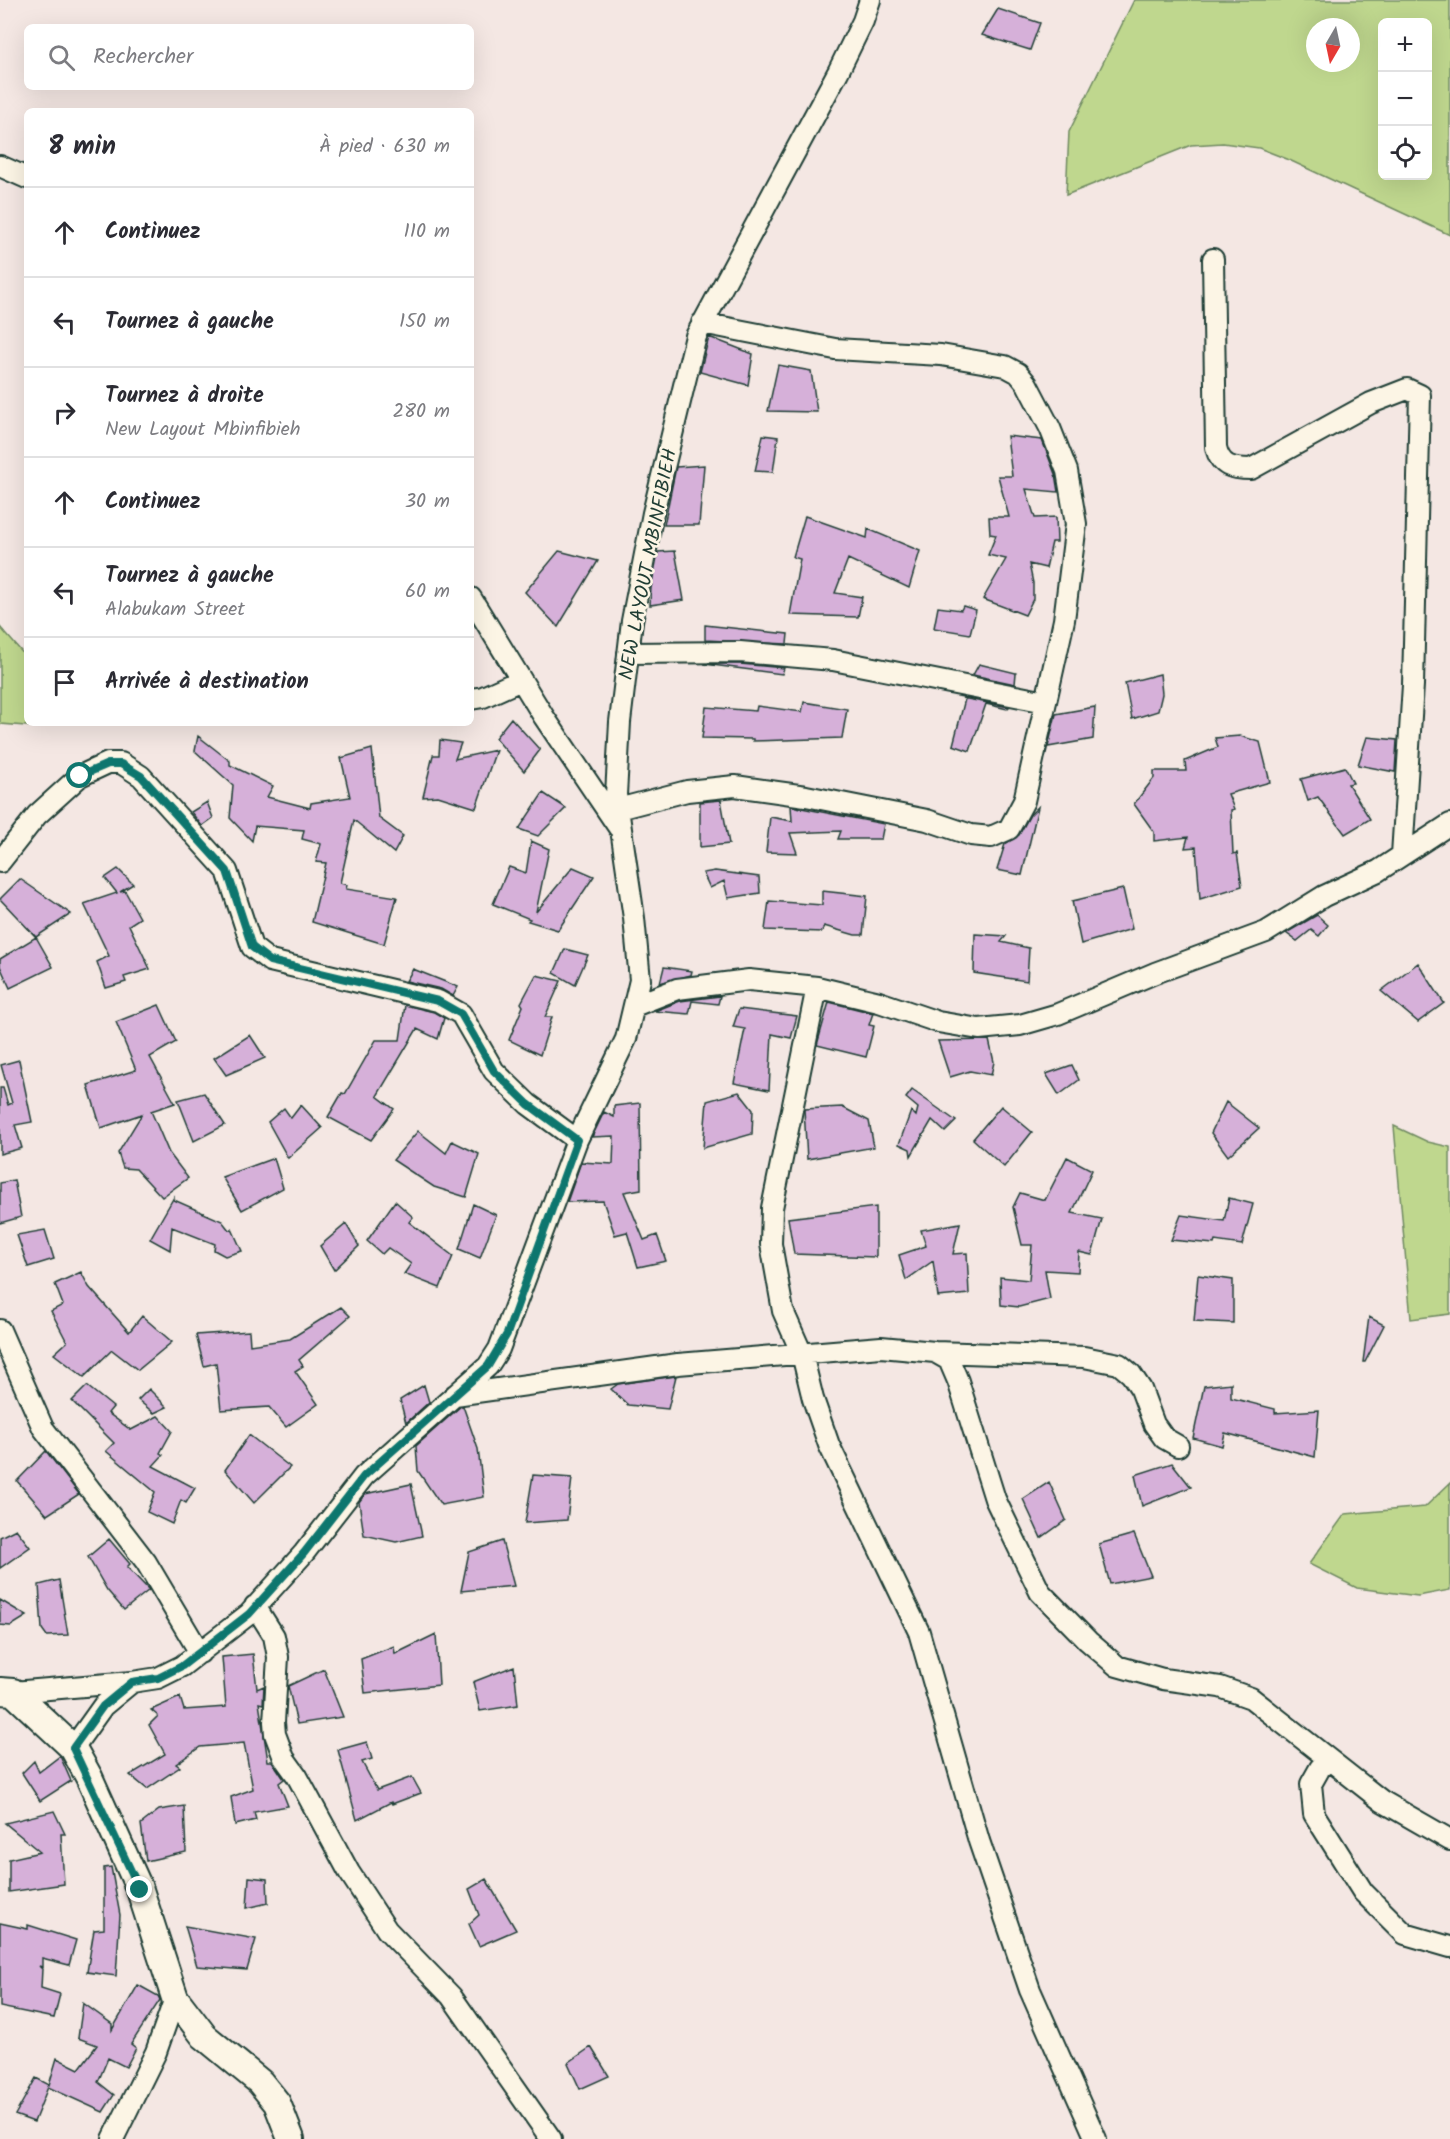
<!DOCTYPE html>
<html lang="fr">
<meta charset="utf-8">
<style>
:root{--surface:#fff;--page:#f2f2f3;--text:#2b2b33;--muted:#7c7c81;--line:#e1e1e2}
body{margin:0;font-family:Kalam,sans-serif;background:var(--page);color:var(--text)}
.controls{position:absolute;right:18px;top:18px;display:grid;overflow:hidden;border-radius:9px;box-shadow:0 6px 24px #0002}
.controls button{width:54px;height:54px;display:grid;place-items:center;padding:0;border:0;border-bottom:2px solid var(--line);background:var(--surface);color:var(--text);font:30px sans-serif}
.compass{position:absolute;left:1306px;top:18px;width:54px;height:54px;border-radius:50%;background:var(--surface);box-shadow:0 6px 24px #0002;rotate:189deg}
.stop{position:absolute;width:18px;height:18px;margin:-14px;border:4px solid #0f766e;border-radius:50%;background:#fff}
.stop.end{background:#0f766e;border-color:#fff;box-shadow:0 2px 6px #0008}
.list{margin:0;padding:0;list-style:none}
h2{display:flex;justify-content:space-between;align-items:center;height:78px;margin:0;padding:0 24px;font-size:26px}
h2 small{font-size:20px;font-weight:400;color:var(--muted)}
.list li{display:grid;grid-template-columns:39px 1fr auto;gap:18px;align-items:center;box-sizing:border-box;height:90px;padding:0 24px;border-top:2px solid var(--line)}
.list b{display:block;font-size:22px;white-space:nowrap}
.list p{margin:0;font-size:20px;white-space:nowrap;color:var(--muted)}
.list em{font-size:20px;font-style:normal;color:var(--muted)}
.icon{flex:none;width:33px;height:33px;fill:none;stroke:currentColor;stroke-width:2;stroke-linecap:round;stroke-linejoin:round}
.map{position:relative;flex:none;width:1450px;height:2139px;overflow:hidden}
.search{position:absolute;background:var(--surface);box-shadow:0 6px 24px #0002;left:24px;top:24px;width:450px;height:66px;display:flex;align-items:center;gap:15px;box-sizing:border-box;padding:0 21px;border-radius:9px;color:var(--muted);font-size:22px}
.panel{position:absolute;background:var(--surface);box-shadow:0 6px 24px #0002;left:24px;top:108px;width:450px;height:618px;border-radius:9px}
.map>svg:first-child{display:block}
.green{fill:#bfd78e;stroke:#6f8a61;stroke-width:1.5;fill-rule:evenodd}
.building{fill:#d6b0d9;stroke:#1f3d34;stroke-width:1.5}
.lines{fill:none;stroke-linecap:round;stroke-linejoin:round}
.minor-casing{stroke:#1f3d34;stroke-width:24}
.tertiary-casing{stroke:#1f3d34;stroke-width:30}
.minor{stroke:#fcf5e5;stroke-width:20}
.tertiary{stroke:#fcf5e5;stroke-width:26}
.route{stroke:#0f766e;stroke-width:8}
.labels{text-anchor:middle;stroke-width:5;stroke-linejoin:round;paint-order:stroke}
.street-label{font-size:20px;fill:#1f3d34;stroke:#fcf5e5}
</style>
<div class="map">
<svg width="1450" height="2139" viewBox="0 0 1450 2139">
<rect width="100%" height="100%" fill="#f4e7e3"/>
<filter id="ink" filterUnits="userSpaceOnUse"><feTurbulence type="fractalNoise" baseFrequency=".0167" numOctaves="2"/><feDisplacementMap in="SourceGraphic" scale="12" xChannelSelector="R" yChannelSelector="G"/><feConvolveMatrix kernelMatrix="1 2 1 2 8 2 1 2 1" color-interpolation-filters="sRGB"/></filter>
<g filter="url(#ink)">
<path class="green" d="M1134,0H1450V235L1287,159L1259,148L1223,143L1191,145L1066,195L1069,132ZM1382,22H1428V176H1382ZM1315,27H1351V63H1315Z
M0,627L27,658V723H49L39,727L0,724Z
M1394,1126L1428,1142L1450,1147V1314L1411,1319Z
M1450,1483V1590L1418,1596L1357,1588L1309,1564L1345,1514L1425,1507Z"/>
<path class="building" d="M998,9L1040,23L1030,50L982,35Z
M709,337L753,354L748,385L700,372Z
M778,365L811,371L817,412L768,411Z
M763,435L778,437L773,472L755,471Z
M1007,436L1042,440L1055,474L1058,492L1026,489L1035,518L1056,517L1057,542H1052L1046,568L1029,564L1033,583V599L1025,615L983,599L1006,559L988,555L996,535L990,534L989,517H1009L998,476H1012Z
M704,465L699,525H664L676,467Z
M805,516L867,538L868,529L920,551L909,588L848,559L835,593L862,597L858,617L790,615L800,559L793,557Z
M559,551L598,561L558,627L525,592Z
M675,551L684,600L650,605L651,588L658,552Z
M963,606L976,610L970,634L934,628L938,607L961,610Z
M705,625L788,634L787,644L705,640Z
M704,664H740L784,668L782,674Z
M979,664L1016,673L1015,684L973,675Z
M1160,674L1162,694L1158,711L1132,719L1125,683Z
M962,698L1009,707L1007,709L986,704L970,751L953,745L965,699Z
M804,702L847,709L842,738L753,741V739L702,738L706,707L756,711L757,706L802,712Z
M1095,707L1093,739L1048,747L1056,714Z
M511,718L540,750L524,771L495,738Z
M198,736L230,761V765L273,786L267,797L310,808L311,803L350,797L341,758L372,749L379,818L403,836L394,853L354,820L340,883L347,885L346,889L397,897L384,944L312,922L326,863L316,862L321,844L302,839L304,830L255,826L252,841L230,818L233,785L195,751Z
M1240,736L1260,742L1270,782L1228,794L1234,809L1231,810L1233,854L1237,853L1242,886L1200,899L1196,847L1185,848L1188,837L1154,841V832L1134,804L1154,778V771H1186L1185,761L1218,747L1215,738Z
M1367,737L1397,740L1395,772L1358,765Z
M440,740L461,743L455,759L496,750L476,808L438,796L423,797L433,755H439Z
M1345,767L1353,783L1348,784L1370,819L1345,834L1318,797L1308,801L1301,779Z
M543,793L566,808L538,836L519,829Z
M721,800L729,844L700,847V802Z
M207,802L213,818L202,826L191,812Z
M791,806L884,824L881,839H838L841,831L790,833L797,853L766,852L770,817L792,821Z
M1038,807L1022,875L997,870L1005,844L1019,835L1030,815Z
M531,841L549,849L536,912L573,867L594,876L558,930L528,921L530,919L493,904L509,867L526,873Z
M118,869L133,884L120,892L125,891L140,918L129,925L150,969L124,977L126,982L106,988L97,962L109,956L84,904L117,893L105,878Z
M715,871L759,877L760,893L728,898L724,881L710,888L703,873Z
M20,879L71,914L36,937L0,899Z
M1123,889L1132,929L1081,944L1072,901Z
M822,891L867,896L863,935H855L824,926L822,932L765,930L769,901L822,905Z
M1317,915L1328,925L1319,936L1311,930L1297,941L1286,933Z
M975,934L1006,936L1001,942L1029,948L1027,981L974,973Z
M36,937L53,967L10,988L0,966V959Z
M565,949L588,955L575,985L554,973Z
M1418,963L1444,1003L1418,1022L1381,991Z
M664,967L692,971L691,975L660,983Z
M413,969L458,987L453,996L441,989L406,981Z
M536,975L561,981L545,1017H552L540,1055L509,1040L523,1006L521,1003Z
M720,996L718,1004L692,1001L689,1014L655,1011L680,1001Z
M829,1002L873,1013L869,1025L874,1026L866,1057L817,1045Z
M159,1005L176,1042L150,1057L175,1103L151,1111L169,1153L188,1178L162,1197L136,1169L123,1168L118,1153L142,1114L101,1128L88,1085L136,1070L116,1022Z
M405,1005L434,1012L444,1018L438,1039L417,1029L377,1096L394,1109L371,1140L328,1117L342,1093L345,1094L376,1040H400Z
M739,1009L797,1016L791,1038L772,1034L769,1090L734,1083L745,1029L733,1027Z
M250,1035L265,1058L226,1075L214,1058Z
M989,1040L994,1062L991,1075L970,1071L950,1077L938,1041Z
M19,1060L32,1122L15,1125L22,1148L0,1154V1088H3L8,1105L12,1103L1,1065Z
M1072,1065L1079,1080L1059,1095L1046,1074Z
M912,1090L956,1121L945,1132L932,1120L911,1156L910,1149L899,1144L911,1111L916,1116L918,1108L906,1098Z
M739,1092L753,1110L752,1134L703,1148L707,1101Z
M204,1093L225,1125L194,1141L178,1100Z
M1226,1102L1259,1128L1228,1156L1211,1133Z
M640,1103L641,1189L624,1192L644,1240L657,1235L666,1261L638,1267L627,1232L615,1235L603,1201L567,1202L581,1162L613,1164L614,1136L592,1137L604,1112L614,1117V1106Z
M301,1105L322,1128L288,1158L268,1122L284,1108L291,1118Z
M1001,1106L1032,1132L1004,1167L973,1139Z
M842,1107L869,1121L874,1147L807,1159L804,1109Z
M418,1131L446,1153L452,1141L479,1154L466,1197L434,1187L393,1160Z
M1067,1157L1092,1170L1072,1213L1102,1219L1092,1255L1079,1252L1078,1272L1045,1270L1050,1299L1019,1307L1001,1305L1000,1277L1029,1280L1032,1245H1022L1013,1207L1020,1193L1045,1200Z
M274,1158L283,1188L242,1210L222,1177Z
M14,1180L21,1217L0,1223V1183Z
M174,1197V1200L222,1221L229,1230L232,1229L242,1251L225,1256L214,1250L215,1244L172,1227L170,1250L150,1239Z
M1229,1198L1253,1204L1242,1245L1215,1241L1214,1244L1171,1240L1181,1215L1224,1221Z
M395,1201L413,1217L409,1222L453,1256L440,1288L404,1274L411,1264L388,1248L382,1254L367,1241Z
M473,1204L496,1215L480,1258L459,1249Z
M876,1207V1257L794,1254L788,1218Z
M960,1223L953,1254L967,1253L969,1294L938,1297L933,1261L906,1280L899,1255L926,1246L921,1230Z
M346,1224L359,1246L334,1270L320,1246Z
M45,1230L54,1259L28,1267L17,1235Z
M81,1272L89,1287L129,1332L142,1316L172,1342L138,1370L112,1350L84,1377L54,1354L67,1342L51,1311L63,1305L55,1284Z
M1198,1275L1233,1280V1323L1194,1321Z
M341,1307L350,1316L299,1360L303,1366L295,1371L318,1404L286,1427L269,1407L221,1410L216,1363L204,1366L196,1335L249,1331L250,1345L290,1339Z
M1369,1317L1384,1325L1365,1362H1363Z
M676,1376L668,1409L628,1405L611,1389L618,1384Z
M1231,1383V1398L1275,1409V1413L1319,1410L1315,1457L1225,1433L1222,1446L1193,1438L1204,1386Z
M424,1385L429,1402L406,1423L400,1400Z
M87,1386L113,1407L108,1413L131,1430L158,1416L172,1431L160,1453L163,1455L153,1466L195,1488L186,1503L181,1500L172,1524L147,1512L155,1492L106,1451L114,1443L72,1401Z
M149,1389L167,1407L154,1413L138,1400Z
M461,1406H463L478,1449L484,1497L441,1505L418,1471L416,1446Z
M249,1435L290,1467L254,1503L225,1470Z
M46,1451L79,1494L47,1515L17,1481Z
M1172,1463L1191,1487L1142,1506L1135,1475Z
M533,1475L572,1478L567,1520L525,1523Z
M1049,1482L1066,1520L1041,1538L1023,1499Z
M411,1484L422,1536L396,1542L364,1535L359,1502L365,1494Z
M16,1529L30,1547L0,1568V1537Z
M1134,1534L1151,1576L1110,1584L1099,1544Z
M109,1539L130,1564L127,1567L149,1590L124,1610L107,1590L88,1557Z
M502,1541L514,1586L461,1591L469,1552Z
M59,1580L68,1635L47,1636L42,1629L39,1585Z
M0,1600L27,1616L11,1626L0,1625Z
M436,1634L439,1685L365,1693L361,1659L394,1646L395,1654Z
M253,1654L257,1689L264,1686L263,1704L259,1703L268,1761H272L284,1779L279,1783L288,1806L254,1812L256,1820L235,1825L231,1797L253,1789L244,1743L200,1747L176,1764L180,1767L147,1789L130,1775L165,1754L149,1725L158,1716L151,1710L180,1697L184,1710L226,1707L222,1657Z
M514,1666L518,1705L480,1711L473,1682Z
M324,1669L343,1717L297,1724L288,1686Z
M367,1742L372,1759L362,1762L377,1790L412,1777L421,1793L392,1804L391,1802L357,1820L338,1750Z
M60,1756L71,1781L40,1801L22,1773L34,1761L39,1772Z
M184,1806L186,1852L146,1861L141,1824L159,1810Z
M54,1811L65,1834H61L64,1884L9,1892V1859L40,1852L5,1823Z
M111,1867L120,1915L116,1976L87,1972L94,1930L104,1929V1868Z
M249,1877L267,1879L268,1903L247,1908Z
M486,1879L516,1930L479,1946L469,1924L479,1915L469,1889Z
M0,1923L28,1929V1925L76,1940L69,1965L42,1958V1967L39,1966L42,1969L41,1988L60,1994L54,2018L0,2007Z
M185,1926L256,1939L247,1970L197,1966Z
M138,1985L158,1996L160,2000L131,2044L136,2048L126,2067L108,2058L98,2082L114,2095L103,2112L48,2087L34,2122L15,2115L36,2078L49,2085L57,2058L79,2069L97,2045L78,2038L83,2003L112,2024V2030Z
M591,2047L609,2076L580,2089L568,2063Z"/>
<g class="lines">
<defs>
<path id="minor" d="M0,166L27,178
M1213,259L1216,447C1220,467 1233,469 1251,469L1371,403L1407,389L1420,395L1413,685L1402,855
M471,598L544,717L619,828
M628,653L740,652L833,660L1046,702
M471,699L483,697L521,680
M618,809L687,791L735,786L806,796L927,820L971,835L991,837L1009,829L1024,801L1064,620L1076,524L1067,471L1050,428L1027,384L1018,373L1005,366L941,355L835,349L702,323
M0,862L37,815L80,776L108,763H121L141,776L227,871L252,947L270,961L438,1001L461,1014L494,1071L528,1104L577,1140
M817,987L772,1208L771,1244L783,1311L802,1354L813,1399L829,1445L919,1632L979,1841L1030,1990L1096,2139
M634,1006L677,989L749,980L817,987L879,1002L938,1022L979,1029L1020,1025L1058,1014L1155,973L1266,932L1324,896L1378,871L1450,824
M0,1330L43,1428L146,1562L200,1653
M935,1352L949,1360L958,1381L995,1499L1040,1592L1088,1641L1117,1666L1163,1679L1220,1687L1251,1698L1382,1801L1450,1840
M455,1395L678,1364L881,1347L935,1352L1084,1357L1119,1364L1131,1374L1141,1389L1154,1424L1164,1438L1178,1446
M255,1606L274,1636L278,1657L274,1722L275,1734L284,1758L297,1776L349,1872L387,1930L451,1996L551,2139
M13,1692L132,1682L158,1678L182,1666L249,1614L304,1553L364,1476L488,1366L499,1349L577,1140L626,1039L640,980L634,918L616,795L620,722L632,621L653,513L696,336L838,72L863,21L870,0
M73,1748L103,1706L132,1682
M1329,1760L1320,1768L1311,1784L1314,1814L1363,1892L1405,1934L1450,1947
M113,2139L156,2052L175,1998"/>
<path id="tertiary" d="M0,1691L13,1692L73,1748L89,1777L140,1890L175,1998L204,2036L260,2082L277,2103L291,2139"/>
</defs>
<use href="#minor" class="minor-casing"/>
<use href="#tertiary" class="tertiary-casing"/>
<use href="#minor" class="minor"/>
<use href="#tertiary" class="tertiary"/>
</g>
</g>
<g class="lines" filter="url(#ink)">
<path class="route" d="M80,776L108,764H121L141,776L227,871L252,947L270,961L438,1001L461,1014L494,1071L528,1104L577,1140L507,1334L488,1366L364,1476L304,1553L249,1614L182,1666L158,1678L132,1682L103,1706L73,1748L140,1890"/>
</g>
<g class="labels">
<g class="street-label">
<text transform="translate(647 564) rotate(-79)" y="7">NEW LAYOUT MBINFIBIEH</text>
</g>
</g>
</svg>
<div class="controls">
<button>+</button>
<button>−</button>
<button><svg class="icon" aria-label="locate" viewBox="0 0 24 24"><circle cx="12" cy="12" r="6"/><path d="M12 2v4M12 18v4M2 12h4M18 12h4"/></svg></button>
</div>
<svg class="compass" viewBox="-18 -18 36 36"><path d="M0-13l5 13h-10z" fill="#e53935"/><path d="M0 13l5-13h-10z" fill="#7c7c81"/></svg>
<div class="stop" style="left:80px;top:776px"></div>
<div class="stop end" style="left:140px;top:1890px"></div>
<div class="search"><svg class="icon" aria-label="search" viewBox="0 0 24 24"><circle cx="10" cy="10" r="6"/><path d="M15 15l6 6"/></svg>Rechercher</div>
<section class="panel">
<h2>8 min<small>À pied · 630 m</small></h2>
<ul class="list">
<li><svg class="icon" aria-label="ahead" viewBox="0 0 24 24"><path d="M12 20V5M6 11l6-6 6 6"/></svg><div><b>Continuez</b></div><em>110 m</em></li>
<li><svg class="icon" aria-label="left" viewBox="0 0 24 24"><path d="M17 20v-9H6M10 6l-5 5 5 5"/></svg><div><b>Tournez à gauche</b></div><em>150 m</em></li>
<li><svg class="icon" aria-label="right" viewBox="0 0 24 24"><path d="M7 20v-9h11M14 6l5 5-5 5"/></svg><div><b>Tournez à droite</b><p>New Layout Mbinfibieh</p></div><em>280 m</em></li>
<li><svg class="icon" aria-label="ahead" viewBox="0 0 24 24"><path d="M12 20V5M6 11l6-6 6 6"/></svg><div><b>Continuez</b></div><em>30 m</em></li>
<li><svg class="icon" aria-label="left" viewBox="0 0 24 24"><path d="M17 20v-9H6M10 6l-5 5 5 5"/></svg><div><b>Tournez à gauche</b><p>Alabukam Street</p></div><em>60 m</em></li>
<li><svg class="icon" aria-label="arrive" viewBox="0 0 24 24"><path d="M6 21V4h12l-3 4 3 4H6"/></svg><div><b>Arrivée à destination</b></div></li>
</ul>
</section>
</div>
